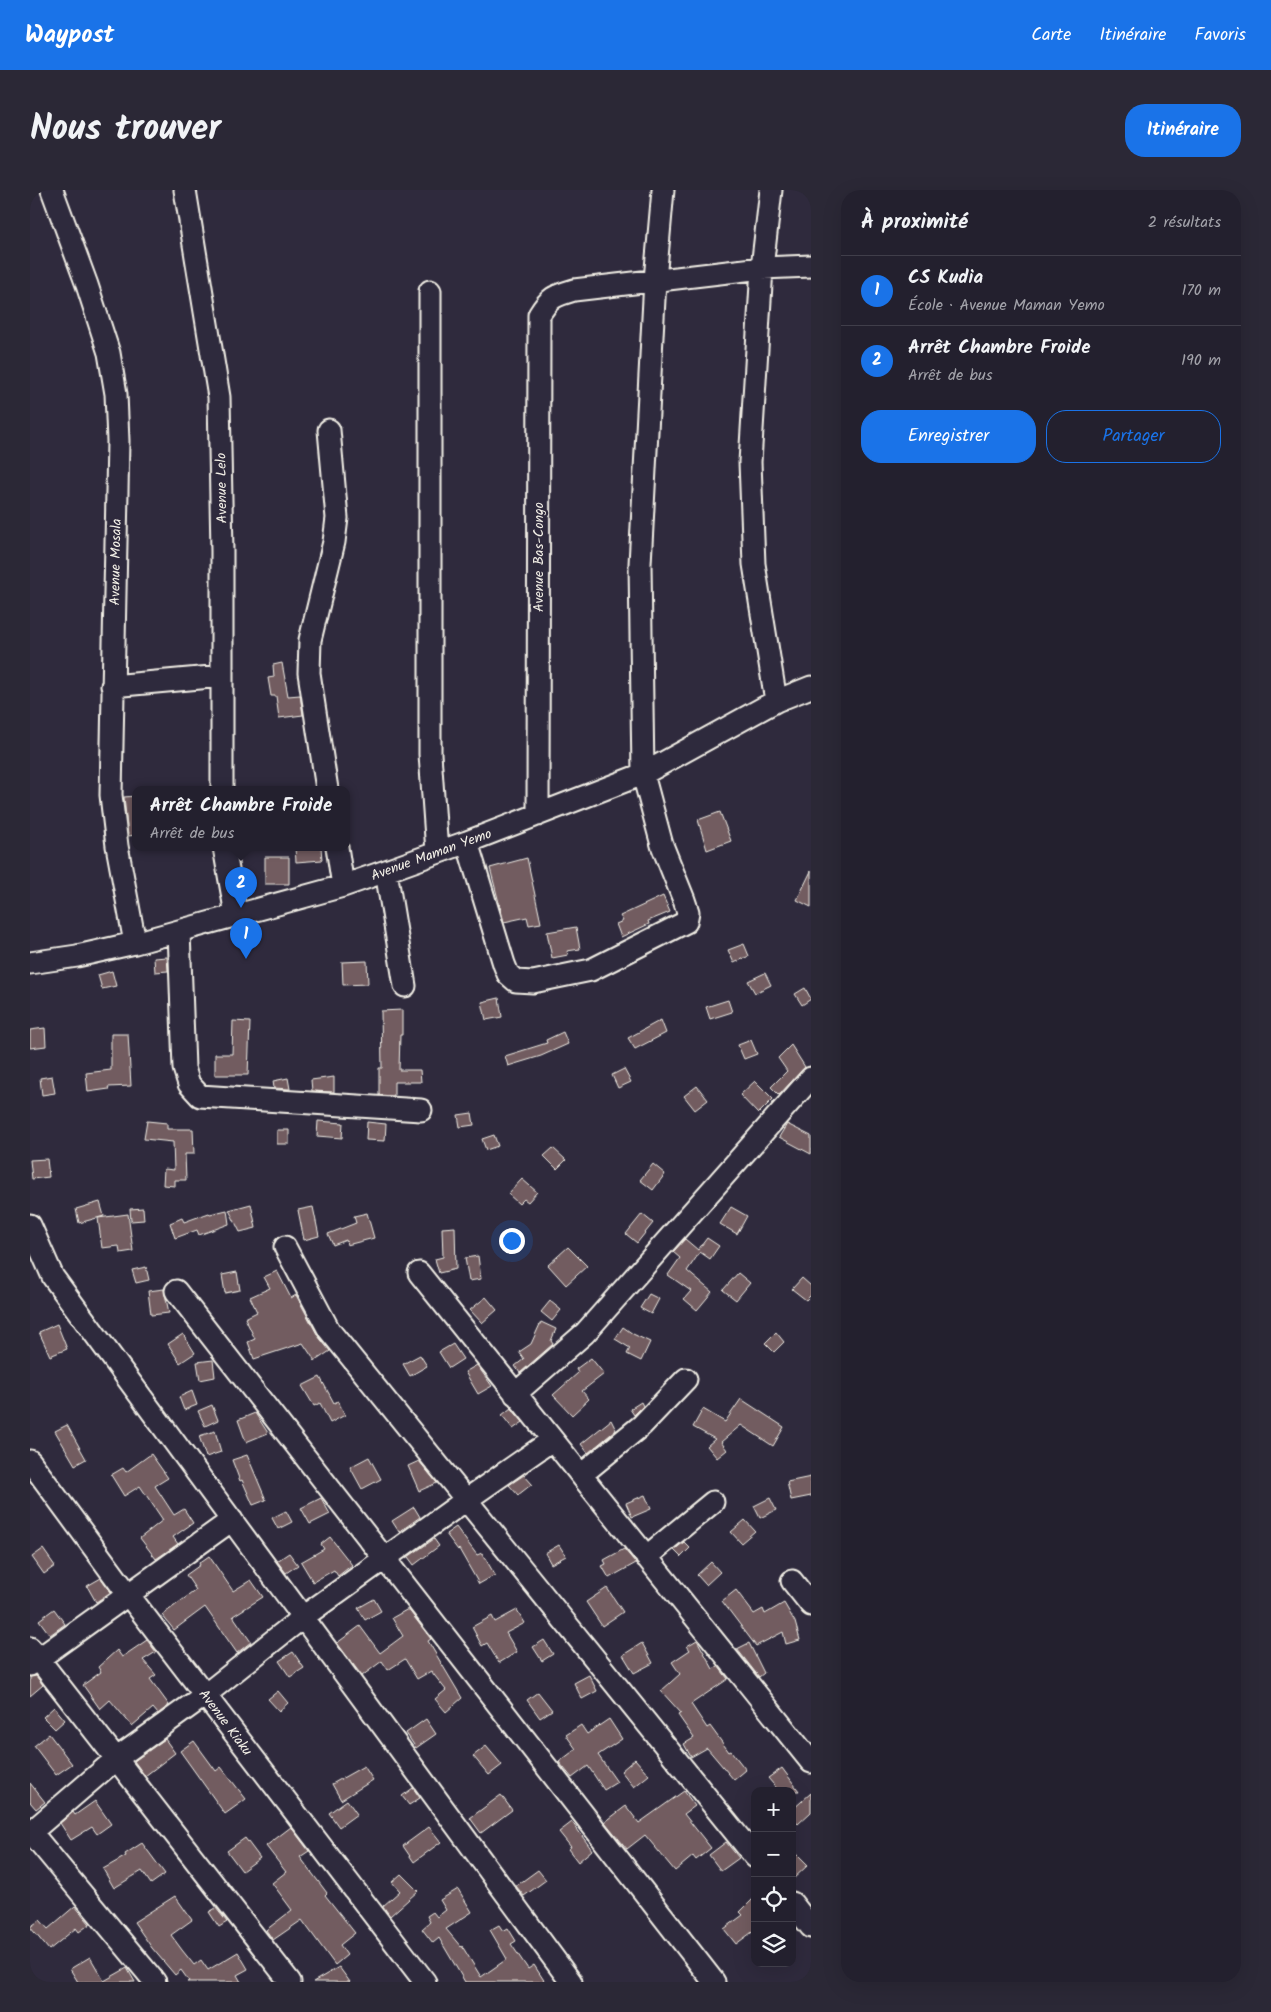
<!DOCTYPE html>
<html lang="fr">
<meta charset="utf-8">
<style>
:root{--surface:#23202e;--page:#2b2836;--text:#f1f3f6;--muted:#a3a3aa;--line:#403e4a;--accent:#1a73e8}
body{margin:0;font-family:Kalam,sans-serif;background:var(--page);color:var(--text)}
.controls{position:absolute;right:15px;bottom:15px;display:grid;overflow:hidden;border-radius:10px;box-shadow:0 5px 20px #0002}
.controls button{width:45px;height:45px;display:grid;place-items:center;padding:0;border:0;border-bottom:1px solid var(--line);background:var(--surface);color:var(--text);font:25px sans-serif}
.you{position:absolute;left:481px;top:1050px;width:18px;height:18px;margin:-12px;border:4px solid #fff;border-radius:50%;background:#1a73e8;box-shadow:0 0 0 8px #1a73e833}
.badge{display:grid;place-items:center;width:32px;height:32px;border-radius:50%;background:var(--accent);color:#fff;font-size:16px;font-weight:700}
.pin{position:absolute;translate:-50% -41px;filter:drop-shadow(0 1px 2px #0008)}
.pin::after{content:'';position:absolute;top:26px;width:18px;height:15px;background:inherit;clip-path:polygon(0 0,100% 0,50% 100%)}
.popup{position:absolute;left:102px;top:596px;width:218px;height:65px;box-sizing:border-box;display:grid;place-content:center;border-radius:10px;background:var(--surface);filter:drop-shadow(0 1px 4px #0005);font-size:16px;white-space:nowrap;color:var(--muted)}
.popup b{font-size:19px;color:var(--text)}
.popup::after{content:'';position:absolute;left:50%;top:100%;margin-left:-10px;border:10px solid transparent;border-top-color:var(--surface)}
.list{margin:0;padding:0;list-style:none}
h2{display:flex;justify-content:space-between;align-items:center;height:65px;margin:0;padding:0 20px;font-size:21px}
h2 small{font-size:16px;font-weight:400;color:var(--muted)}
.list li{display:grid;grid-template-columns:32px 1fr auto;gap:15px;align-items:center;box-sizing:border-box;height:70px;padding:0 20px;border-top:1px solid var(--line)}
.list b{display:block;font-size:19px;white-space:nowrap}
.list p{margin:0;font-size:16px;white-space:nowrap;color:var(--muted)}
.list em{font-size:16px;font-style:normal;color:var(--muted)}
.actions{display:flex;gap:10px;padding:15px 20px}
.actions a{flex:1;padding:11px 0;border:1px solid var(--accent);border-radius:20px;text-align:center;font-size:18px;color:var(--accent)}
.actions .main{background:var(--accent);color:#fff}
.icon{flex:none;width:28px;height:28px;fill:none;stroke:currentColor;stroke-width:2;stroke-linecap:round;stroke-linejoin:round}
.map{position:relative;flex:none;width:781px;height:1792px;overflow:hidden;border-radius:20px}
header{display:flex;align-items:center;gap:30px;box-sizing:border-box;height:70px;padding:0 25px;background:var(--accent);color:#fff}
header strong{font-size:24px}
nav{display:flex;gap:28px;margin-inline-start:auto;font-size:18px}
.intro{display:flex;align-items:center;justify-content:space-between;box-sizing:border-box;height:120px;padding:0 30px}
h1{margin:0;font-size:35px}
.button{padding:12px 22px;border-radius:20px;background:var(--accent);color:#fff;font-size:18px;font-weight:700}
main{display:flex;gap:30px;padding:0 30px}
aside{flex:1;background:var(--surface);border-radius:20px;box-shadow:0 5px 20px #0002}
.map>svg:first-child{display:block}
.building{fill:#725c61;stroke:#f4f1e8}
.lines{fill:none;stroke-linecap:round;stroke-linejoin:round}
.minor-casing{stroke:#f4f1e8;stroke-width:25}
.minor{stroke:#2f2a3d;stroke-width:21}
.labels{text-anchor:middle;stroke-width:4.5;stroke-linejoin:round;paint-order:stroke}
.street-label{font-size:14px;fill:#f4f1e8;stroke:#2f2a3d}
</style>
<header>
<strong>Waypost</strong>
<nav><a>Carte</a><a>Itinéraire</a><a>Favoris</a></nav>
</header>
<div class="intro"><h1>Nous trouver</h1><a class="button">Itinéraire</a></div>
<main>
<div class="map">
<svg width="781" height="1792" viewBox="0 0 781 1792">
<rect width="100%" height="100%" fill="#2f2a3d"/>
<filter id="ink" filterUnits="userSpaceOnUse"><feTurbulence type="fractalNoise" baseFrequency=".02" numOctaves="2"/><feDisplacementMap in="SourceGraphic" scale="10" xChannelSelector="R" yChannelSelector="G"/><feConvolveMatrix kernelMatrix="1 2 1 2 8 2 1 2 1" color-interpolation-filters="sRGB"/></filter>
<g filter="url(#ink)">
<path class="building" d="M252,473L258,506L270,505L273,525L249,528L246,506H241L238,488L244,487L243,475Z
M106,606V645L98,646L94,607Z
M690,622L701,651L677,660L668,630Z
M265,657H291L292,670L266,672Z
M235,667H259V694H235Z
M497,668L511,733L499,735L497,727L474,732L460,678Z
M781,681V717L767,710Z
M633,706L640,722L618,731L619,734L591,747L586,734L593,731L590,726Z
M546,737L550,759L537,761L538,765L522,768L517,742Z
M714,754L719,766L704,773L698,760Z
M137,767L138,781L125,782L124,768Z
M337,771L338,794L313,795L312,772Z
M82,781L86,796L72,799L68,785Z
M735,783L741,795L725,803L718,791Z
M775,798L781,809L772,815L765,804Z
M469,808L472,827L456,830L452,812Z
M698,810L702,822L680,829L676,817Z
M372,820V845H370L369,880H390L391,892H364V906L349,905V878H352L351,821Z
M631,830L636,843L605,859L598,848Z
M203,831L220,832L218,885H185V864H202Z
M15,838L16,856L0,858V840Z
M533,842L538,854L511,866L478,876L475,866L517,853L516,850Z
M81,844H98L101,896L78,897L79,899L58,902L56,883L81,880Z
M721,850L727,864L714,869L708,855Z
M761,855L775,877L749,905L741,897L757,881L748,868Z
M594,879L601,892L588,898L582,885Z
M22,886L25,903L12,905L10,888Z
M304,887V902L282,901L281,890Z
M258,888L260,899L244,898L243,891Z
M725,891L743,909L728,924L710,905Z
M667,896L678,910L665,920L654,906Z
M442,923L444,935L430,937L428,925Z
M117,931L137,933V939H163L164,964H155L156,990H145V996L133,995L134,979L144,980L143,952L114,949Z
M288,931L313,933L312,948L287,946Z
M337,932L356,934L355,951L336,950Z
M757,934L781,946V964L749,947Z
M247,940H259V954H247Z
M464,945L468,956L456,960L452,949Z
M523,958L536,970L527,979L514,966Z
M17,969L19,987L2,989L0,970Z
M623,974L635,984L623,1000L610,990Z
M492,989L507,1002L498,1012L494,1009L489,1014L478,1004Z
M70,1012L74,1026L49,1033L46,1019Z
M221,1014L226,1038L210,1042L199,1020Z
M283,1017L289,1046L274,1050L268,1020Z
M701,1017L717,1026L707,1044L690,1034Z
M113,1018L114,1030L101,1031L100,1019Z
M197,1020L199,1034L169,1045L167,1040L145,1048L140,1033L152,1028L154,1032L179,1023L180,1024Z
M337,1023L344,1048L317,1055L316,1050L303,1055L298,1044L326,1033L324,1026Z
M98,1024L103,1061L90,1063L89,1056L72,1058L68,1028Z
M612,1024L623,1033L607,1053L596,1044Z
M425,1037L426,1079L409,1083L405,1069L413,1067L412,1038Z
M677,1048L689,1056L680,1069L670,1062L657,1081L682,1102L667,1120L654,1109L661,1101L638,1085L650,1068L643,1062L655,1049L668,1060Z
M538,1057L557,1076L536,1095L518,1075Z
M448,1066L451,1089L439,1091L435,1068Z
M116,1077L119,1090L106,1093L102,1080Z
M247,1081L261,1108L266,1105L288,1146L300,1161L285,1171L273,1153L224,1169L218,1152L225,1149L215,1128L227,1122L220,1107L240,1098L234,1087Z
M207,1082L210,1100L195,1103L192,1085Z
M708,1083L720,1093L706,1110L693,1100Z
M772,1088L781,1096V1105L776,1110L762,1099Z
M134,1099L139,1123L121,1125L118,1101Z
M619,1104L629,1109L621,1124L610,1118Z
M456,1107L467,1120L452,1133L440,1120Z
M520,1111L531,1120L522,1131L511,1122Z
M511,1132L526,1139L521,1151L523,1154L490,1183L485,1176L494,1169L489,1162L501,1154Z
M27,1134L37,1159L20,1166L9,1142Z
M593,1137L603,1144L620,1152L611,1171L597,1164L600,1158L585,1149Z
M746,1142L754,1152L744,1162L735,1153Z
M153,1144L165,1163L150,1173L138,1154Z
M423,1154L433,1169L419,1178L409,1162Z
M390,1165L397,1176L380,1186L373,1174Z
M561,1168L574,1184L552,1201L559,1209L542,1225L523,1205L548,1183L546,1179Z
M183,1170L185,1187L170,1190L167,1172Z
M447,1175L462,1196L448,1204L435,1182Z
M290,1187L304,1213L308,1211L315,1225L300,1233L290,1213L284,1216L272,1196Z
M162,1201L167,1215L154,1220L149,1207Z
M711,1209L754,1237L743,1256L711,1235L691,1252L697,1260L687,1268L677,1256L685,1249L663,1237L673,1219L695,1232Z
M611,1212L613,1216L604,1225L600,1219Z
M182,1215L188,1230L175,1236L168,1221Z
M481,1218L493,1232L483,1239L472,1225Z
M225,1223L238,1243L216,1252L208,1230Z
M581,1230L586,1240L558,1263L551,1254Z
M37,1235L56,1269L45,1275L25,1241Z
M185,1241L191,1262L176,1267L169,1246Z
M121,1264L138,1288L125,1296L144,1325L154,1319L163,1333L143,1347L148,1354L126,1369L110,1348L133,1330L110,1296L94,1306L81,1285L93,1278L96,1282Z
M217,1265L236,1310L223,1315L212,1290L210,1291L202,1270Z
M339,1267L351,1289L332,1299L320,1277Z
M389,1271L407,1293L389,1301L378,1276Z
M494,1285L502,1294L488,1305L479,1295Z
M781,1287V1306L761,1310L757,1292Z
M615,1305L621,1319L602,1327L596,1313Z
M291,1308L300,1324L280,1334L271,1318Z
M740,1308L746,1320L730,1328L724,1316Z
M384,1317L390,1327L369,1342L362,1331Z
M256,1321L262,1332L248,1339L242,1328Z
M715,1330L725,1341L711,1353L701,1342Z
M426,1337L447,1365L452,1363L465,1385L449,1394L429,1359L428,1360L416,1344Z
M300,1347L322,1375L308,1386L304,1380L283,1392L271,1372L294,1359L291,1354Z
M404,1349L409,1356L384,1375L378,1367Z
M654,1352L660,1358L651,1367L644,1360Z
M529,1355L536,1366L521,1374L515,1363Z
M13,1359L25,1376L14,1384L2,1367Z
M594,1359L606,1373L579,1388L572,1376L576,1374L574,1370Z
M259,1363L268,1375L256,1383L247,1371Z
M179,1366L203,1401L221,1390L233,1407L203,1426L221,1452L207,1463L175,1417L144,1440L132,1425L166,1400L156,1385L170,1375L169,1373Z
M681,1372L690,1382L676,1395L667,1385Z
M71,1388L81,1402L66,1412L57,1396Z
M577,1398L593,1422L572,1436L556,1412Z
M706,1400L724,1424L733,1419L735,1424L754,1413L765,1432L770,1450L756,1454L753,1442L726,1456L692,1411Z
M344,1409L351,1421L335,1430L328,1418Z
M24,1419L35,1434L20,1445L9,1430Z
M378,1419L401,1449L398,1451L432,1508L416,1522L405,1509L416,1500L401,1481L387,1489L375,1469L358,1480L352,1471L332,1486L307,1453L330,1436L350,1463L373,1446L362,1428Z
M487,1420L495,1433L476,1443L487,1462L469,1473L457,1453L452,1456L442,1437L462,1426L465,1432Z
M117,1450L126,1462L113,1470L126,1485L120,1489L139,1515L128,1524L123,1518L102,1536L80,1510L70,1519L53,1495L71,1482L68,1477L87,1460L92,1467Z
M514,1450L523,1464L512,1471L503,1457Z
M667,1450L683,1479L688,1476L698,1489L661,1514L677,1538L680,1536L699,1562L701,1561L716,1580L704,1590L677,1558L661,1567L654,1554L664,1548L648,1525L651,1523L631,1501L650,1484L642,1472L660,1460L657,1456Z
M612,1453L623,1473L604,1483L593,1465Z
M719,1453L734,1483L729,1487L707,1459Z
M263,1462L274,1478L260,1487L249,1471Z
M559,1485L567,1501L552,1509L544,1493Z
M6,1486L13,1495L0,1506V1487Z
M248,1501L258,1513L249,1521L238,1509Z
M508,1502L522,1520L510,1528L497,1510Z
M24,1517L35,1530L25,1539L13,1527Z
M396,1529L406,1544L386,1558L376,1543Z
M579,1529L592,1549L568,1565L587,1592L574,1600L558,1576L542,1588L529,1572L546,1559L536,1545L551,1535L557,1544Z
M19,1544L42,1574L26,1585L4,1556Z
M135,1549L145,1563L115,1586L104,1571Z
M164,1551L186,1581L191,1577L216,1609L195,1624L150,1561Z
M456,1556L472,1575L459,1585L443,1566Z
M605,1569L619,1585L604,1597L591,1581Z
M334,1576L343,1590L311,1610L302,1594Z
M752,1578L769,1601H749L738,1588Z
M0,1593L15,1612L6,1619L0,1612Z
M383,1598L390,1608L379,1615L372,1606Z
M654,1601L665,1616L654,1624L681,1658L666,1670L663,1666L645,1681L615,1645L597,1659L575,1632L596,1616L609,1633Z
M781,1603V1622L768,1634L762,1628V1620Z
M471,1605L482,1620L451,1643L440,1628Z
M317,1610L327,1624L309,1637L299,1623Z
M65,1611L81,1634L67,1644L62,1637L41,1650L30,1633L43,1622L45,1625Z
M542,1632L562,1660L548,1672L538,1659L541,1657L529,1642Z
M261,1637L279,1661L270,1667L297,1703L295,1705L325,1743L310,1755L317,1765L305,1775L272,1730L243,1750L236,1740L262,1720L242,1693L256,1682L236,1656Z
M399,1637L411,1652L384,1672L373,1656Z
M215,1648L230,1668L212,1681L197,1661Z
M696,1652L709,1668L691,1681L679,1665Z
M112,1653L135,1684L121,1694L112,1681L84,1698L73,1679L96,1666L95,1664Z
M762,1659L778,1675L762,1690Z
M508,1680L516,1690L494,1706L486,1696Z
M371,1684L388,1701L360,1726L353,1716L370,1701L362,1692Z
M428,1699L442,1722L416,1739L431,1757L432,1756L451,1787L477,1769L460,1740L469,1735L473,1741L478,1738L486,1751L481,1754L498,1779L504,1775L515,1792H435L409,1748L403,1753L392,1739L400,1732L397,1726L403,1722L407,1727L416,1720L410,1710Z
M145,1706L162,1730L141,1745L152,1760L164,1775L171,1770L178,1780L208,1762L218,1779L207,1785L211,1792H157L159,1791L151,1780L145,1785L122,1758L104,1732Z
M725,1707V1740L706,1754L694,1739L713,1725L710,1722Z
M45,1716L60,1734L49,1742L46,1738L19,1760L0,1737L10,1730L18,1739Z
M186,1718L197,1732L189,1737L179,1722Z
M60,1767L74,1791L97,1778L105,1792H48L40,1779Z
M309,1777L320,1792H283Z"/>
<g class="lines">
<defs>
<path id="minor" d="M22,0L57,95L79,163L86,204L88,251L81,605L87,656L105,753
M155,0L189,207L192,361V599
M741,0L732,78L720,272L724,374L746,511
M400,101V564L407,662
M82,496L192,486
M297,599L279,483L280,450L304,352L307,328L299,240
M508,625L509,125C520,107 524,106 544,100L732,78L781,76
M437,652L474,774L478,784L486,791L503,792L561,780L656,732L658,722L654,710L632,655L613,584L610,374L625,90L633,0
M194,657L206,725
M307,657L313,696
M356,681L375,796
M149,741L154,878L159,894L170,906L391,920
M0,773L47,766L105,753L313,696L356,681L437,652L613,584L746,511L781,497
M0,1035L23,1087L541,1792
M255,1057L299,1140L725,1667
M389,1083L781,1572
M146,1101L684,1792
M485,1204L555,1143L781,888
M0,1271L97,1403L395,1792
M551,1285L612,1235L656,1189
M616,1367L683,1312
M762,1391L781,1415
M0,1458L260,1792
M0,1475L202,1330
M0,1641L125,1792
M0,1643L86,1569L175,1505L273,1427L436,1310L522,1250
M762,1713L781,1737"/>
</defs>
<use href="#minor" class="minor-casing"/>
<use href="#minor" class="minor"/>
</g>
</g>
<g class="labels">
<g class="street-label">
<text transform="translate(191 298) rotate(-91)" y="5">Avenue Lelo</text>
<text transform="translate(508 367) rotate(-90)" y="5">Avenue Bas-Congo</text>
<text transform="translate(85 372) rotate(-89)" y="5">Avenue Mosala</text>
<text transform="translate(401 664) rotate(-20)" y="5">Avenue Maman Yemo</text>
<text transform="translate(196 1532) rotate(53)" y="5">Avenue Kiaku</text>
</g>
</g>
</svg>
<div class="controls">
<button>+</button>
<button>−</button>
<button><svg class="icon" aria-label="locate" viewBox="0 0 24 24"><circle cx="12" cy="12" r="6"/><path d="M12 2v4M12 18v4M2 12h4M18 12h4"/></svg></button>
<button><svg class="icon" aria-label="layers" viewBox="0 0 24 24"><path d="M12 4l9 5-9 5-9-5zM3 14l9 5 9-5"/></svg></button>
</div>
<div class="you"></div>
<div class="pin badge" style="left:216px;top:769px">1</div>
<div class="pin badge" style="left:211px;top:718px">2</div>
<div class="popup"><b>Arrêt Chambre Froide</b>Arrêt de bus</div>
</div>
<aside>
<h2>À proximité<small>2 résultats</small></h2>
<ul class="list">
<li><span class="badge">1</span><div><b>CS Kudia</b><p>École · Avenue Maman Yemo</p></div><em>170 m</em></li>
<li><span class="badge">2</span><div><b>Arrêt Chambre Froide</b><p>Arrêt de bus</p></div><em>190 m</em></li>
</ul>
<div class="actions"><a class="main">Enregistrer</a><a>Partager</a></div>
</aside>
</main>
